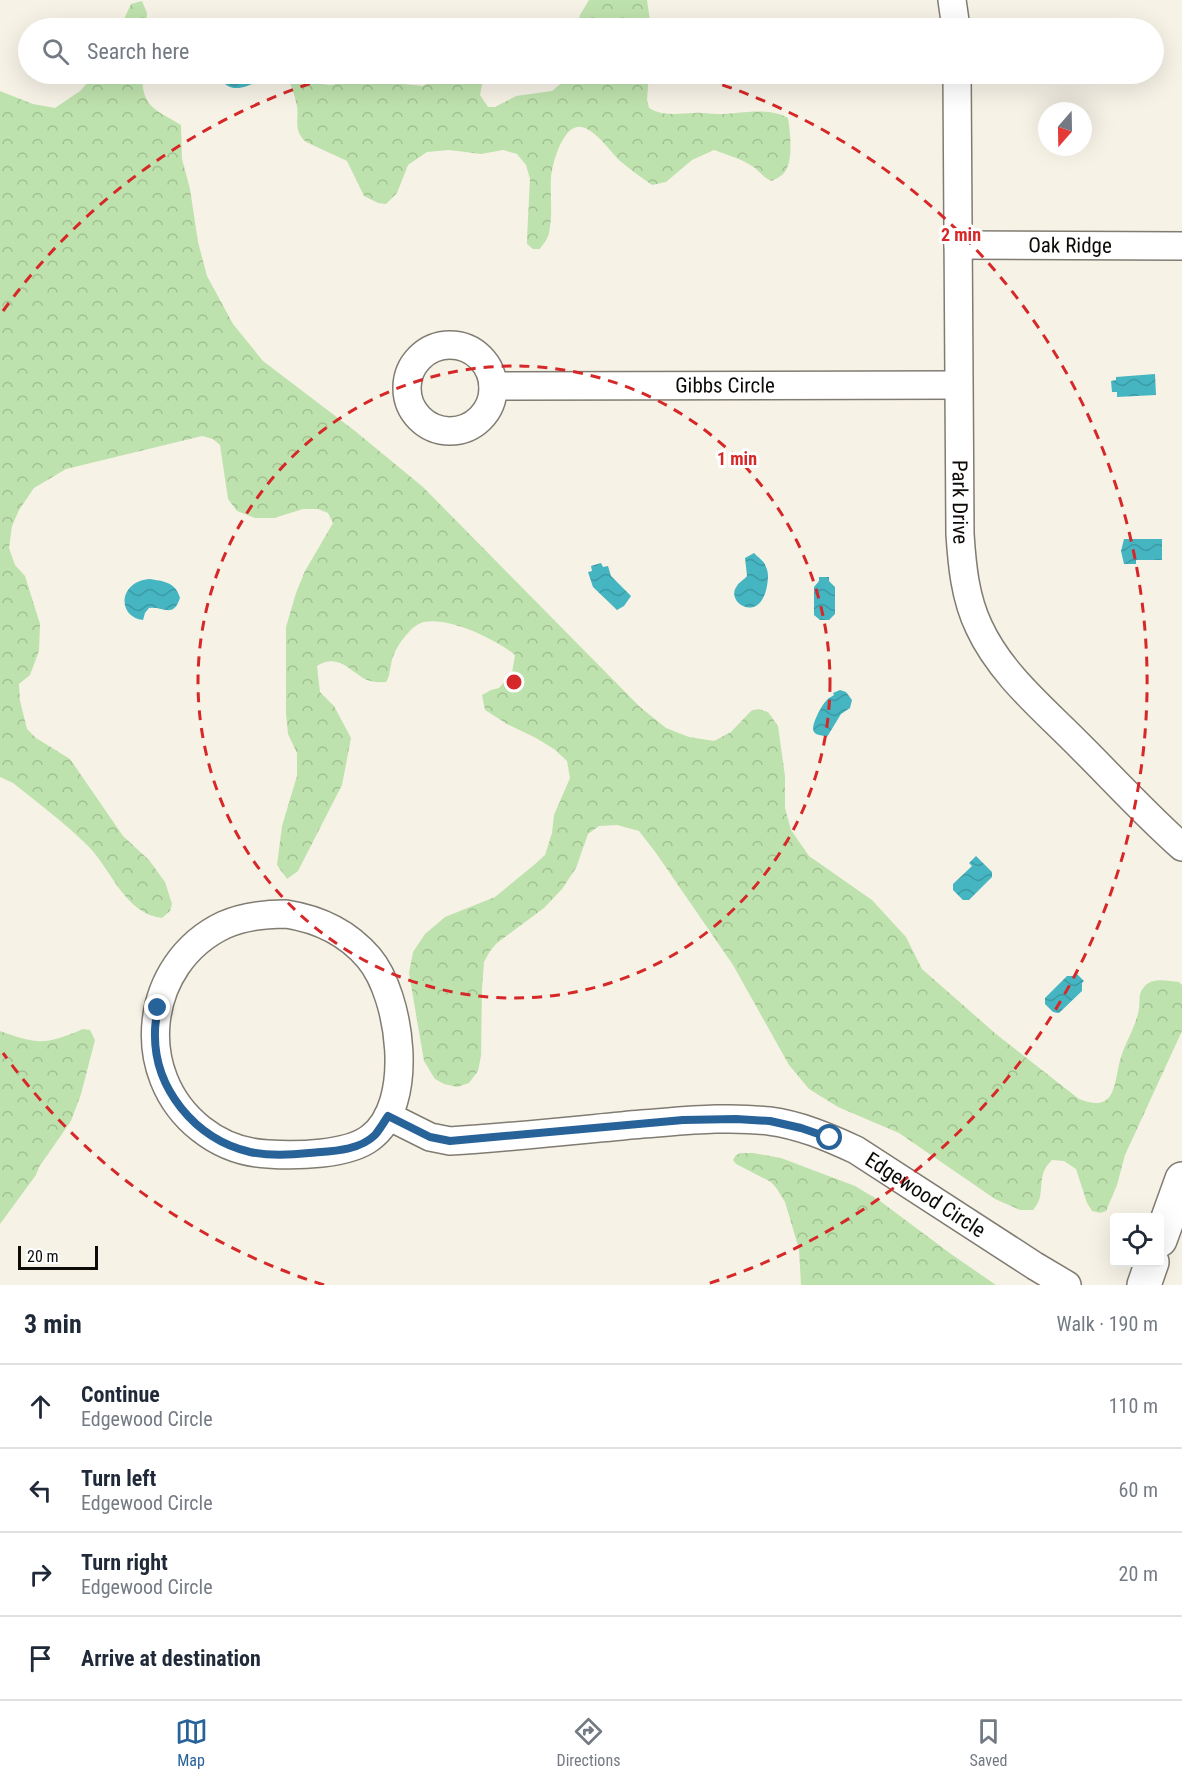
<!DOCTYPE html>
<meta charset="utf-8">
<style>
:root{--surface:#fff;--page:#f2f2f3;--text:#1f2937;--muted:#747a83;--line:#e0e1e3;--accent:#276299}
body{margin:0;font-family:"Roboto Condensed",sans-serif;background:var(--page);color:var(--text)}
.controls{position:absolute;right:18px;bottom:18px;display:grid;overflow:hidden;border-radius:6px;box-shadow:0 6px 24px #0002}
.controls button{width:54px;height:54px;display:grid;place-items:center;padding:0;border:0;border-bottom:2px solid var(--line);background:var(--surface);color:var(--text);font:30px sans-serif}
.compass{position:absolute;left:1038px;top:102px;width:54px;height:54px;border-radius:50%;background:var(--surface);box-shadow:0 6px 24px #0002;rotate:200deg}
.scale{position:absolute;left:18px;bottom:15px;width:80px;box-sizing:border-box;padding-left:6px;border:3px solid #0d0b08;border-top:0;font-size:16px;line-height:21px;white-space:nowrap;color:#0d0b08;-webkit-text-stroke:4px #fff;paint-order:stroke}
.stop{position:absolute;width:18px;height:18px;margin:-14px;border:4px solid #276299;border-radius:50%;background:#fff}
.stop.end{background:#276299;border-color:#fff;box-shadow:0 2px 6px #0008}
.list{margin:0;padding:0;list-style:none}
h2{display:flex;justify-content:space-between;align-items:center;height:78px;margin:0;padding:0 24px;font-size:26px}
h2 small{font-size:20px;font-weight:400;color:var(--muted)}
.list li{display:grid;grid-template-columns:39px 1fr auto;gap:18px;align-items:center;box-sizing:border-box;height:84px;padding:0 24px;border-top:2px solid var(--line)}
.list b{display:block;font-size:22px;white-space:nowrap}
.list p{margin:0;font-size:20px;white-space:nowrap;color:var(--muted)}
.list em{font-size:20px;font-style:normal;color:var(--muted)}
.icon{flex:none;width:33px;height:33px;fill:none;stroke:currentColor;stroke-width:2;stroke-linecap:round;stroke-linejoin:round}
.map{position:relative;flex:none;width:1182px;height:1285px;overflow:hidden}
.search{position:absolute;background:var(--surface);box-shadow:0 6px 24px #0002;left:18px;right:18px;top:18px;height:66px;display:flex;align-items:center;gap:15px;box-sizing:border-box;padding:0 21px;border-radius:33px;color:var(--muted);font-size:22px}
.sheet{height:414px;background:var(--surface)}
nav{display:flex;justify-content:space-around;align-items:center;box-sizing:border-box;height:84px;border-top:2px solid var(--line);background:var(--surface);font-size:16px;color:var(--muted)}
nav a{display:grid;justify-items:center;gap:3px}
nav .on{color:var(--accent)}
.map>svg:first-child{display:block}
.forest{fill:url(#forest-crowns)}
.water{fill:url(#water-waves)}
.lines{fill:none;stroke-linecap:round;stroke-linejoin:round}
.street-casing{stroke:#817c72;stroke-width:30}
.secondary-casing{stroke:#817c72;stroke-width:36}
.street{stroke:#fff;stroke-width:27}
.secondary{stroke:#fff;stroke-width:33}
.route{stroke:#276299;stroke-width:8}
.ring{fill:none;stroke:#d62828;stroke-width:3;stroke-dasharray:10 8}
.labels{text-anchor:middle;stroke-width:6;stroke-linejoin:round;paint-order:stroke}
.street-label{font-size:21px;fill:#0d0b08;stroke:#fff}
.centre{fill:#d62828;stroke:#fff;stroke-width:3}
.ring-label{font-size:18px;text-anchor:middle;font-weight:bold;fill:#d62828;stroke:#fff;stroke-width:6;stroke-linejoin:round;paint-order:stroke}
</style>
<div class="map">
<svg width="1182" height="1285" viewBox="0 0 1182 1285">
<defs>
<pattern id="forest-crowns" width="20" height="18" patternUnits="userSpaceOnUse" patternTransform="scale(1.5)"><rect width="20" height="18" fill="#bee2ad"/><path d="M2 6a3 3 0 1 1 6 0M12 15a3 3 0 1 1 6 0" fill="none" stroke="#a2c193"/></pattern>
<pattern id="water-waves" width="16" height="10" patternUnits="userSpaceOnUse" patternTransform="scale(1.5)"><rect width="16" height="10" fill="#45b5c1"/><path d="M0 5q4-4 8 0t8 0" fill="none" stroke="#3b9aa4"/></pattern>
</defs>
<rect width="100%" height="100%" fill="#f7f2e6"/>
<path class="forest" d="M589,0H647L651,28H576L580,15Z
M142,1L147,13L146,28H120L131,4Z
M96,74H142C142,108 155,109 181,125L182,159L190,189L198,242L207,276L233,324L263,361L355,431L423,487L640,707L666,728L689,737L714,741L731,732L751,711L758,709L768,712L778,726L785,776V808L791,830L809,856L872,900L906,937L922,969L996,1034L1079,1099C1118,1114 1113,1083 1121,1057C1126,1041 1136,1026 1139,1009C1140,1002 1138,993 1144,987C1152,977 1168,981 1179,982L1182,985V1031L1125,1155L1117,1185L1106,1211L1100,1213L1092,1211L1087,1203L1076,1169L1064,1161L1052,1160C1039,1173 1043,1181 1040,1197C1039,1202 1036,1206 1033,1210H1020L995,1199L899,1133L838,1107L809,1089L789,1065L733,965L656,853L639,831L617,825L599,826L588,834L576,868L562,889L544,908L497,943L490,951L484,962L482,989L481,1056L478,1071L469,1083L457,1087L444,1084L435,1079L424,1061L409,973L413,952L425,934L445,917L495,897L534,865L545,855L552,833L554,815L570,778L567,761L554,749L536,738L507,724L485,710L482,695L491,690L499,688L512,673L515,655C495,639 450,617 424,622C419,623 412,628 409,632C401,640 392,654 391,665C389,672 390,676 386,682C378,683 370,682 363,678C347,668 337,654 317,666L320,692L334,706L351,738L342,785L298,871L287,879L277,865L282,826L297,776V753L288,734L286,714V627L296,593L305,571L333,523L328,513L318,509H303L274,518H255L237,511L228,499L220,445L213,439L202,436L66,469L34,488L19,510L12,526L9,548L15,565L25,576L40,624L39,651L30,675L19,684L20,701L27,729L36,738L70,759L123,836L149,860L165,882L172,904L170,911L162,918C125,914 111,869 88,846C65,823 38,803 13,783L0,777V91L33,104L55,108L80,91Z
M287,74H306L308,77L322,84L330,85L363,80L423,86L449,74H484L480,95L488,107H495L516,96L552,91L564,81L566,74H649L647,100L649,108C664,117 678,113 694,113C702,112 710,114 718,114C740,114 768,106 788,118C790,131 794,161 784,173C782,176 775,179 772,181C763,178 760,171 752,166C740,158 727,155 714,150L692,160L666,182L652,185C641,177 629,169 619,160C610,151 595,129 581,127C563,124 552,164 551,178C550,197 553,214 549,233C548,239 543,244 540,249H533L527,244V238L530,179L526,165L517,154L503,150L481,154L449,150L427,152L408,165L397,193L386,204L378,203L364,196L347,161L306,142C293,130 299,121 297,106C295,95 290,84 287,74Z
M83,1029L90,1030L95,1040L81,1094L71,1121L39,1167L36,1175L0,1224V1031C40,1045 44,1045 83,1029Z
M741,1153H753L781,1158L855,1186L880,1201L951,1254L996,1285H801L799,1249L785,1202L777,1189L771,1182L736,1164L733,1160L736,1155Z"/>
<path class="water" d="M220,74H264C254,88 224,97 220,74Z
M1155,374L1156,395L1117,397V392H1112L1111,381L1116,380V377Z
M1124,539H1162V560H1136V564H1124L1121,551Z
M754,553C758,558 764,560 766,567C769,573 768,580 767,586C760,625 724,602 737,586C739,582 744,580 747,576L745,558Z
M601,563L603,567L608,566L611,576L631,596L624,606L617,610L593,587L588,572L592,571L591,566Z
M819,577H829V581L835,587V614L829,620H820L814,615V587L819,581Z
M149,579C163,581 176,582 180,598C173,619 163,606 149,608L145,613L143,620C117,617 118,582 149,579Z
M840,690L846,692L852,700L850,708L841,714L827,737C823,735 817,736 814,732C810,727 821,706 826,701C827,699 831,697 834,695L833,693Z
M976,856L992,872V877L969,900H963L953,890V884L972,866L969,863Z
M1077,974L1084,981L1082,983V991L1059,1013L1053,1012L1045,1004V998L1067,976H1075Z"/>
<g class="lines">
<defs>
<g id="street">
<path d="M952,0L956,28"/>
<path id="s1" d="M957,74L960,534C962,565 965,598 979,627C1001,675 1045,710 1082,748C1115,781 1147,816 1182,847"/>
<path id="s2" d="M958,245L1182,246"/>
<circle cx="450" cy="388" r="43"/>
<path id="s3" d="M493,386L958,385"/>
<path d="M286,914C318,919 347,932 369,958C401,996 416,1105 370,1138C348,1155 296,1156 268,1154C244,1153 220,1144 201,1129C131,1074 144,963 224,925C244,916 265,914 286,914Z"/>
<path id="s4" d="M388,1116L430,1137L450,1141C514,1137 578,1130 642,1124C684,1121 727,1116 769,1121C800,1125 828,1137 856,1150L1035,1266L1067,1285"/>
</g>
<path id="secondary" d="M1160,1240L1182,1179
M1144,1285L1152,1262"/>
</defs>
<use href="#street" class="street-casing"/>
<use href="#secondary" class="secondary-casing"/>
<use href="#street" class="street"/>
<use href="#secondary" class="secondary"/>
</g>
<g class="lines">
<path class="route" d="M158,1008C157,1016 155,1023 155,1031C153,1088 195,1139 250,1152C269,1156 290,1155 309,1153C331,1151 359,1151 375,1135C380,1129 384,1122 388,1116L430,1137L450,1141L683,1120L736,1119L770,1121L801,1128L830,1138"/>
</g>
<g class="ring">
<circle cx="514" cy="682" r="316"/>
<path d="M324 1285A632 632 0 0 1 3 1053M3 311A632 632 0 0 1 340 74M688 74A632 632 0 0 1 704 1285"/>
</g>
<g class="labels">
<g class="street-label">
<text dy="7" stroke="none"><textPath href="#s2" startOffset="112">Oak Ridge</textPath></text>
<text dy="7" stroke="none"><textPath href="#s3" startOffset="232">Gibbs Circle</textPath></text>
<text dy="7" stroke="none"><textPath href="#s1" startOffset="428">Park Drive</textPath></text>
<text dy="7" stroke="none"><textPath href="#s4" startOffset="562">Edgewood Circle</textPath></text>
</g>
</g>
<circle cx="514" cy="682" r="9" class="centre"/>
<g class="ring-label">
<text x="961" y="241">2 min</text>
<text x="737" y="465">1 min</text>
</g>
</svg>
<div class="controls">
<button><svg class="icon" aria-label="locate" viewBox="0 0 24 24"><circle cx="12" cy="12" r="6"/><path d="M12 2v4M12 18v4M2 12h4M18 12h4"/></svg></button>
</div>
<svg class="compass" viewBox="-18 -18 36 36"><path d="M0-13l5 13h-10z" fill="#e53935"/><path d="M0 13l5-13h-10z" fill="#747a83"/></svg>
<div class="scale">20 m</div>
<div class="stop" style="left:830px;top:1138px"></div>
<div class="stop end" style="left:158px;top:1008px"></div>
<div class="search"><svg class="icon" aria-label="search" viewBox="0 0 24 24"><circle cx="10" cy="10" r="6"/><path d="M15 15l6 6"/></svg>Search here</div>
</div>
<section class="sheet">
<h2>3 min<small>Walk · 190 m</small></h2>
<ul class="list">
<li><svg class="icon" aria-label="ahead" viewBox="0 0 24 24"><path d="M12 20V5M6 11l6-6 6 6"/></svg><div><b>Continue</b><p>Edgewood Circle</p></div><em>110 m</em></li>
<li><svg class="icon" aria-label="left" viewBox="0 0 24 24"><path d="M17 20v-9H6M10 6l-5 5 5 5"/></svg><div><b>Turn left</b><p>Edgewood Circle</p></div><em>60 m</em></li>
<li><svg class="icon" aria-label="right" viewBox="0 0 24 24"><path d="M7 20v-9h11M14 6l5 5-5 5"/></svg><div><b>Turn right</b><p>Edgewood Circle</p></div><em>20 m</em></li>
<li><svg class="icon" aria-label="arrive" viewBox="0 0 24 24"><path d="M6 21V4h12l-3 4 3 4H6"/></svg><div><b>Arrive at destination</b></div></li>
</ul>
</section>
<nav>
<a class="on"><svg class="icon" aria-label="map" viewBox="0 0 24 24"><path d="M3 6l6-2 6 2 6-2v14l-6 2-6-2-6 2zM9 4v14M15 6v14"/></svg>Map</a>
<a><svg class="icon" aria-label="directions" viewBox="0 0 24 24"><path d="M12 3l9 9-9 9-9-9zM9 14v-3h6M13 9l2 2-2 2"/></svg>Directions</a>
<a><svg class="icon" aria-label="saved" viewBox="0 0 24 24"><path d="M7 4h10v16l-5-4-5 4z"/></svg>Saved</a>
</nav>
